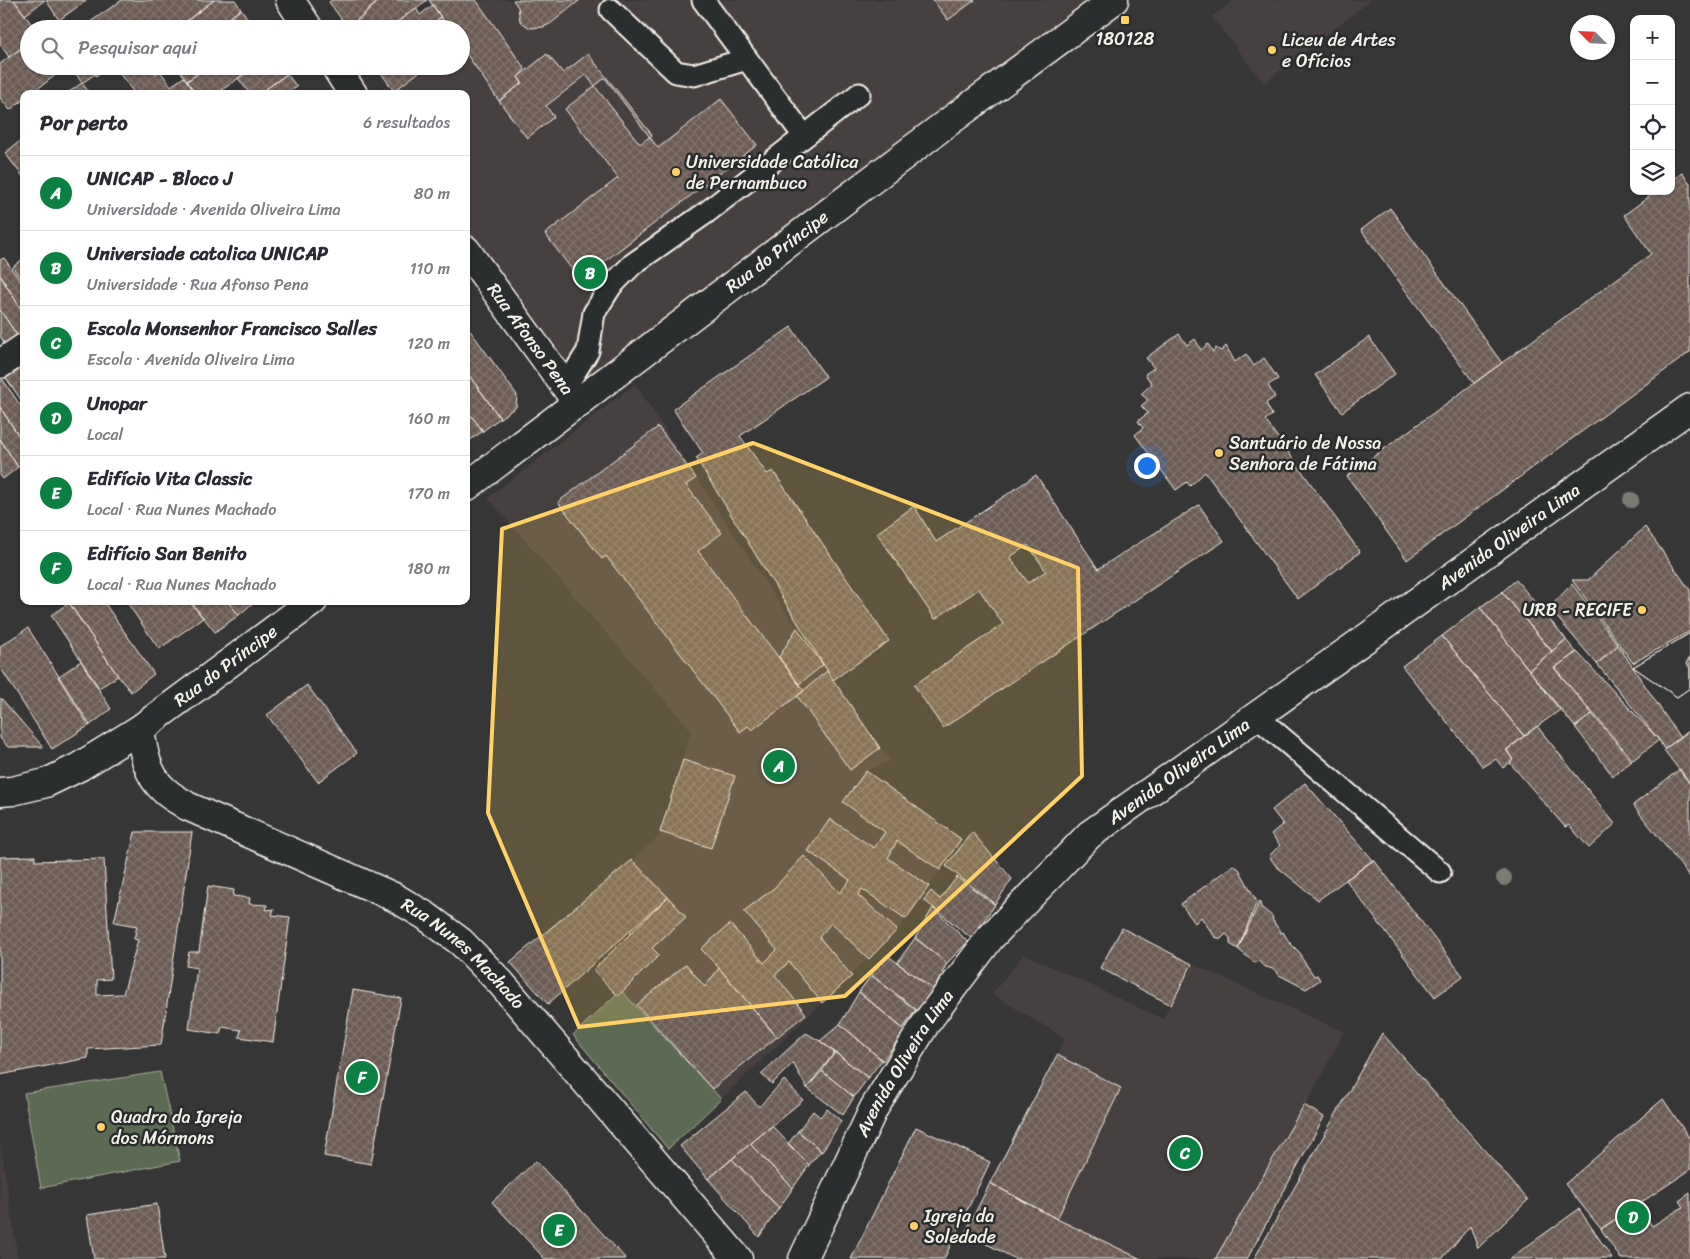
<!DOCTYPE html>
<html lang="pt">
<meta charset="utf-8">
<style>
:root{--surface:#fff;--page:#f2f2f3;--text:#2b2b33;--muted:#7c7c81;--line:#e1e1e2;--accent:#0b8043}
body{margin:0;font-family:Sriracha,sans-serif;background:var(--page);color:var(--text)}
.controls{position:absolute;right:15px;top:15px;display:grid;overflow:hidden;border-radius:10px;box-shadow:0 1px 4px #0004}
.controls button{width:45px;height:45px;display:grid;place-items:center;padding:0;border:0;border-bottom:1px solid var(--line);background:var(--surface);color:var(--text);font:25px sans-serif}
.compass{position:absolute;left:1570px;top:15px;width:45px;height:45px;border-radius:50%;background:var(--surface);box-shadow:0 1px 4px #0004;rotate:294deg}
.you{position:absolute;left:1146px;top:465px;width:18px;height:18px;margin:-12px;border:4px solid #fff;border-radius:50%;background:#1a73e8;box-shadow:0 0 0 8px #1a73e833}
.badge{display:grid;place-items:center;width:32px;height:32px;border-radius:50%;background:var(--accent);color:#fff;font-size:16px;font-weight:700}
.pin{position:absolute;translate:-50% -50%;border:2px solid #fff;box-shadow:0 1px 5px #0006}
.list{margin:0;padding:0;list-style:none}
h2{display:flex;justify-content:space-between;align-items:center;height:65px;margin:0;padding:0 20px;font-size:21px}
h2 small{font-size:16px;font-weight:400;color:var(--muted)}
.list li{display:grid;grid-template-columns:32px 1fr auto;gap:15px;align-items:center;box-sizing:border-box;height:75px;padding:0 20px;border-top:1px solid var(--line)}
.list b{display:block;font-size:19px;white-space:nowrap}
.list p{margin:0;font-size:16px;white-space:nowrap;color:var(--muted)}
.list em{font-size:16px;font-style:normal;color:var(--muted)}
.icon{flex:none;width:28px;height:28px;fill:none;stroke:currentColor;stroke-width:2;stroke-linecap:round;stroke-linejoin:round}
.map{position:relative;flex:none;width:1690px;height:1259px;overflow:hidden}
.search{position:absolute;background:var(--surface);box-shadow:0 1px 4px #0004;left:20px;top:20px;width:450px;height:55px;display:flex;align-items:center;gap:12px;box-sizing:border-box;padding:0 18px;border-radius:28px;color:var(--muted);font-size:19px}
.panel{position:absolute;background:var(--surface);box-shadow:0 1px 4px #0004;left:20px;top:90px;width:450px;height:515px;border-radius:10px}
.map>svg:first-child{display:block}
.built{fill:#47413f}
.green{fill:#5c6a52;stroke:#a8ae9d}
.building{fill:url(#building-cross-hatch);stroke:#f4f1e8;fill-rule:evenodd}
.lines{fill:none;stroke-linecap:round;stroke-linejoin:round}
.service-casing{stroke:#f4f1e8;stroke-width:25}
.minor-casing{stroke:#f4f1e8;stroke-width:31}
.tertiary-casing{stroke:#f4f1e8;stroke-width:31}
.secondary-casing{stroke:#f4f1e8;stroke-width:31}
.service{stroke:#2a2d2e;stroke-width:21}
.minor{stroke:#2a2d2e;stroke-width:28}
.tertiary{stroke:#2a2d2e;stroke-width:28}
.secondary{stroke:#2a2d2e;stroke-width:28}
.tree{fill:#7a7b72}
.marked{fill:#ffd166;fill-opacity:0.2;stroke:#ffd166;stroke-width:4;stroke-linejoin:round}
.poi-dot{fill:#ffd166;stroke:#2a2d2e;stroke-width:2}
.labels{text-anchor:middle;stroke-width:5;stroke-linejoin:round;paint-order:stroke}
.poi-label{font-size:18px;fill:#f4f1e8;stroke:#2a2d2e;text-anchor:start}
.street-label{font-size:18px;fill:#f4f1e8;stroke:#2a2d2e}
</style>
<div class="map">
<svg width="1690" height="1259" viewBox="0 0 1690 1259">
<defs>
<pattern id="building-cross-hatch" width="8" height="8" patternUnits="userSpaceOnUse" patternTransform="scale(1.25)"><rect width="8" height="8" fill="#6c5c54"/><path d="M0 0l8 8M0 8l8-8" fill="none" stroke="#82746d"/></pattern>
</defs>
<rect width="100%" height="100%" fill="#373636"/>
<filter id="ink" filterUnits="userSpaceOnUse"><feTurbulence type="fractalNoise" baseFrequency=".02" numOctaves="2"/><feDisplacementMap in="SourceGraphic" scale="10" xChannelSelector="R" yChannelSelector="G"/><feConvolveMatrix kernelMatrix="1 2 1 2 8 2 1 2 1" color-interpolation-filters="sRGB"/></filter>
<g filter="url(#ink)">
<path class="built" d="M427,0H1114L578,404L466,250V94H389L428,66H461V29H447Z
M1234,0H1371L1264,83L1212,17Z
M635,384L769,588L890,761L866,771L961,839L906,919L897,930L822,1003L668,1149L573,1035L659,956L652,948L686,917L632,860L658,837L691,730L488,498Z
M1024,954L1163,1019L1192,964L1344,1032L1225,1259H1137L1057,1219L1121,1088L1057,1055L1065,1038L992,994Z
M0,1141L18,1259H0Z"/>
<path class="green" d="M621,990L721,1099L668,1149L573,1035Z
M160,1072L180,1161L41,1188L24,1093Z"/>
<path class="building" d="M0,0H14L32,25L24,30L29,37V43L9,57L0,44Z
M14,0H45L25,15Z
M46,0H87L59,20Z
M122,0H214L176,29H80Z
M214,0H235L241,9L215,29H176Z
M332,0H379L348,28L329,2Z
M380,0H427L388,29H349Z
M429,0H476L525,69L518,77L522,83L499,101L461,46V29H449Z
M513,0H580L550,24L543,27L530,28L520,21L518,7Z
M933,0H975L948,20Z
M433,5L441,17L426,29H388L416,8L420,15Z
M241,9L255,29H215Z
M441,17L449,29H426Z
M59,20L65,29H47Z
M29,42V66H59L62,70L31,94H24V99L10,110L0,98V64Z
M547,54L563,73L588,54L652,135L640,144L586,75L546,106L554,117L527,138L499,101L522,83L518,77Z
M71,66H90L95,74L82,83Z
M90,66H109L96,76Z
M128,66H150L156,74L160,71L171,86L184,77L196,94H135L119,73Z
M177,66H209L187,81Z
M209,66H256L216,94H196L187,81Z
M255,66H282L287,74L259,94H250L238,78Z
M376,66H427L394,91Z
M287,74L297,87L286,94H259Z
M605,78L658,148L721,99L757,145L580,280L545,234L618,178L565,109Z
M82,83L90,94H66Z
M24,138V178L5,153Z
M1682,173L1690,183V352L1407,560L1347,476L1651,254L1624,215L1657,191H1671V181Z
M1390,208L1502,363L1474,383L1361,230Z
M4,258L24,286V314L0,275V260Z
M24,258V284L13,267Z
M0,275L24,314V336L19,338L0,310Z
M0,310L19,338L6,346L0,336Z
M466,325L517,395L516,407L500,418L466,371Z
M791,327L826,377L740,436L767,474L773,471L889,641L833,680L696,458L703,453L673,409Z
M1179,334L1187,345L1195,339L1201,350L1208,344L1213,352L1216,348L1221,351L1226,346L1235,362L1246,354L1254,366L1264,358L1278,379L1268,385L1275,397L1266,403L1272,415L1265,420L1360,552L1298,599L1205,472L1190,486L1187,482L1176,490L1135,435L1143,428L1138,421L1148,413L1141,406L1148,400L1141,394L1152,384L1145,374L1154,368L1146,358Z
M1369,337L1395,374L1342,412L1315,375Z
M24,367V404L6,378Z
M466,371L500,418L483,431L466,409Z
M3,380L24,411V444L0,407V382Z
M0,407L24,444V463L18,467L0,439Z
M466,409L483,431L466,443Z
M658,427L696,478L686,485L722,533L698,551L804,691L752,730L748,726L740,732L606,556L602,559L558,502Z
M0,439L18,467L3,479L0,475Z
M1036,475L1098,569L1199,505L1224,541L943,728L914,685L1003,624L979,589L935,619L877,533L914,506L936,542ZM1028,545L1046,571L1028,583L1010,557Z
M1645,527L1690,590V631L1633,663L1572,580H1588Z
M1516,580L1566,639L1552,651L1502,592Z
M1572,584L1618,645L1597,664L1549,608Z
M1502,592L1552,652L1529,670L1480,607Z
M68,601H103L154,674L131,692L118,676Z
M126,601H189L203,618L159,649Z
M190,601H227L239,615L215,632Z
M227,601H255L239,615Z
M69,603L118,676L99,688L51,615Z
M1480,607L1560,710L1524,736L1442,636Z
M28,628L90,725L52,749L0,667V646Z
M797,628L823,665L799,684L779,657Z
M1690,633V658L1686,663L1690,668V688L1677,697L1633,667Z
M1690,633V688L1677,697L1633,667Z
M1442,636L1524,736L1506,750L1513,760L1503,768L1496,759L1483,767L1402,666Z
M1566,640L1576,652L1555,668L1592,714L1575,727L1529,670Z
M1618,645L1680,738L1664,749L1659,740L1597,664Z
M1577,652L1659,740L1633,760L1554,668Z
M81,661L111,709L89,726L58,677Z
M827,671L880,748L850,770L797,696Z
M307,685L357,753L318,782L267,715Z
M1,698L43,747H8L0,738Z
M1592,714L1632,761L1613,776L1575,727Z
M1537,726L1615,824L1589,848L1569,825L1565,827L1510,763L1513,760L1507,750Z
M1690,730V784L1664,750Z
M683,760L735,776L711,848L660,832Z
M1680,769L1690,784V877L1633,805Z
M866,771L961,839L940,870L897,841L888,858L929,886L906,919L862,889L858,895L897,930L869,959L831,923L819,937L852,976L822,1003L789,962L775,975L806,1014L777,1037L719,968L701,949L730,924L764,963L777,950L744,911L774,888L804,856L840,893L850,880L808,851L830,819L874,848L885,832L843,802Z
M1305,783L1373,860L1318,900L1276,866L1269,856L1280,845L1271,834L1283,824L1272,810Z
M135,832H192L161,1045L88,1049V1058L0,1075V857L35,856V861L104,859L111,979L97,980V995L123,994L138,940L134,939L137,926L114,922Z
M972,832L1012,879L995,904L946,866Z
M632,860L668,897L548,1004L510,962Z
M1374,860L1463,976L1435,997L1346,880Z
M1233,865L1239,869L1257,902L1238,949L1230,944V938L1226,934L1221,939L1215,937L1201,917L1195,923L1181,904Z
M957,877L995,905L971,938L924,900L931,891L940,899Z
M208,886L234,890L233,896L250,898L249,904L267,905L266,910L274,909L272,915L290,917L273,1042L239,1037L241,1030L222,1027L220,1034L189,1029L197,968L186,966L189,952H199Z
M668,897L686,917L652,948L659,955L618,996L593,970Z
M1260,901L1261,908H1262L1273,917L1272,919L1281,933L1283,932L1289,942L1301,954V957L1314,976L1317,975L1320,980L1306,989L1279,975L1276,970L1263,966L1259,961L1255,963L1238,949Z
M933,908L968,942L947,963L915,938Z
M1122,928L1192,964L1171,1005L1100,968Z
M915,938L947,963L934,990L897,963Z
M887,955L934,990L918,1012L871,975Z
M686,964L705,987L719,968L777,1037L712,1089L637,1005Z
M871,975L916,1009L903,1029L859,992Z
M353,990L401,998L371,1164L324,1156Z
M859,992L905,1030L883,1061L840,1024Z
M840,1024L882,1060L868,1078L820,1041Z
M806,1033L820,1041L835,1052L807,1088L793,1063L772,1084L761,1074Z
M1382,1033L1528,1200L1478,1248L1470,1226L1442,1259H1254Z
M835,1052L868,1078L854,1097L822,1071Z
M1057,1055L1121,1088L1057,1219L990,1183Z
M822,1071L854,1097L843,1115L807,1088Z
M784,1080L803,1100L708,1179L680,1146L746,1092L759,1107Z
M1663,1099L1690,1139V1170L1601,1229L1565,1184Z
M1304,1105L1324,1117L1247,1259H1215Z
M827,1109L841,1121L822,1152L798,1131L813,1111L820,1117Z
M772,1126L809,1165L793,1188L750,1144Z
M916,1127L990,1162L944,1259H851Z
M798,1131L821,1151L809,1165L788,1144Z
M750,1144L793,1188L779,1208L732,1159Z
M732,1159L779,1208L759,1237L708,1179Z
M536,1161L626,1259H545L492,1202Z
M990,1183L1057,1219L1141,1259H1016L965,1233Z
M1690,1193V1259H1621L1601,1229L1638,1203L1652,1226L1683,1207L1679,1201Z
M157,1204L165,1259H94L87,1215Z
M1579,1209L1612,1258L1509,1259Z"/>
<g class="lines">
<defs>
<path id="service" d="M703,0L804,136
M611,10L676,72L694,75L747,59
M566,386L588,351L594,313L611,286L633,264L707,212L859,94
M1256,716L1440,872"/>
<g id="minor">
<path d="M290,0L309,29"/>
<path d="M335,66L353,94"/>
<path id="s1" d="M466,250L578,404"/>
<path d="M0,364L24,348"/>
</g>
<g id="tertiary">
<path id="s2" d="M140,729C143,751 147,775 164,790C171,797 180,801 187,806L394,897L426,916L461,942L501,983L738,1259"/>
<path id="s3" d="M803,1259L874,1108L926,1023L990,938L1089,835L1690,408"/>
</g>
<g id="secondary">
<path id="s4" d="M466,487L939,129L1114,0"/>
<path id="s5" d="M0,792L12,791L46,783L79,767L140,729L313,601"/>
</g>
</defs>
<use href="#service" class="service-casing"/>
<use href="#minor" class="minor-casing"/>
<use href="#tertiary" class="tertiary-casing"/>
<use href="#secondary" class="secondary-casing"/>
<use href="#service" class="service"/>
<use href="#minor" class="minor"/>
<use href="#tertiary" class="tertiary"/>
<use href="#secondary" class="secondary"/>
</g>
<g class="tree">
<circle cx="1631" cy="500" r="8"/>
<circle cx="1504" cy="878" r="8"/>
</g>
</g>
<path class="marked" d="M753,443L1078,568L1082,776L845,996L579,1027L488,813L502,529Z"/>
<g class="poi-dot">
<rect x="1120" y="15" width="10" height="10" rx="2.5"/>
<circle cx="1272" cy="50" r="5"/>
<circle cx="676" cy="172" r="5"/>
<circle cx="1219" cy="453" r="5"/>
<circle cx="1642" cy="610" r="5"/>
<circle cx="101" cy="1127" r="5"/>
<circle cx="914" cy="1226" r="5"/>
</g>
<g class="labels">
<g class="poi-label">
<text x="1125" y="45" text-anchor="middle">180128</text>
<text x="1282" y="46">Liceu de Artes<tspan x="1282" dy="21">e Ofícios</tspan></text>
<text x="686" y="168">Universidade Católica<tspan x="686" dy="21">de Pernambuco</tspan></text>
<text x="1229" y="449">Santuário de Nossa<tspan x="1229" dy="21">Senhora de Fátima</tspan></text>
<text x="1632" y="616" text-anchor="end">URB - RECIFE</text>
<text x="111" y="1123">Quadra da Igreja<tspan x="111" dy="21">dos Mórmons</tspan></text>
<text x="924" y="1222">Igreja da<tspan x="924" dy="21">Soledade</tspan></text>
</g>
<g class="street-label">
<text dy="6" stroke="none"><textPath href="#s4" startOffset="390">Rua do Príncipe</textPath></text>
<text dy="6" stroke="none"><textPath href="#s1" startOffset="110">Rua Afonso Pena</textPath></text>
<text dy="6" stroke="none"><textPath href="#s3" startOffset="1031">Avenida Oliveira Lima</textPath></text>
<text dy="6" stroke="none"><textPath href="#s5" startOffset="262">Rua do Príncipe</textPath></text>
<text dy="6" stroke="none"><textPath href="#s3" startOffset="626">Avenida Oliveira Lima</textPath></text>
<text dy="6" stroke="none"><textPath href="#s2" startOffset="411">Rua Nunes Machado</textPath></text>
<text dy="6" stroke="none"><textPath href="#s3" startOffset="221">Avenida Oliveira Lima</textPath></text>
</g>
</g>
</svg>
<div class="controls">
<button>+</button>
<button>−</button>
<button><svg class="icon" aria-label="locate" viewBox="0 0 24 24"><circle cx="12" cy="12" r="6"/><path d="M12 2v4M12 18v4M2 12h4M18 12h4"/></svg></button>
<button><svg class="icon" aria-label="layers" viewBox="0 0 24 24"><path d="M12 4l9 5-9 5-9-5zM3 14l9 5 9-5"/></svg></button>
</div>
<svg class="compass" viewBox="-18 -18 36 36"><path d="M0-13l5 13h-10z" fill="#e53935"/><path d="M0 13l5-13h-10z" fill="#7c7c81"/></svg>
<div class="you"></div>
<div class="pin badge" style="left:779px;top:766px">A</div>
<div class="pin badge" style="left:590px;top:273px">B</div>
<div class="pin badge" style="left:1185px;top:1153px">C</div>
<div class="pin badge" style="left:1633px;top:1217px">D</div>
<div class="pin badge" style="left:559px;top:1230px">E</div>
<div class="pin badge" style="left:362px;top:1077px">F</div>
<div class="search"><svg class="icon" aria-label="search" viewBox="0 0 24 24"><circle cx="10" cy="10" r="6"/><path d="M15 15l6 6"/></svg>Pesquisar aqui</div>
<section class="panel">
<h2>Por perto<small>6 resultados</small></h2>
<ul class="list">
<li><span class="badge">A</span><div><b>UNICAP - Bloco J</b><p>Universidade · Avenida Oliveira Lima</p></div><em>80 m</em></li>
<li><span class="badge">B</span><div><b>Universiade catolica UNICAP</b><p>Universidade · Rua Afonso Pena</p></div><em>110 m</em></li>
<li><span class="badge">C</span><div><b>Escola Monsenhor Francisco Salles</b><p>Escola · Avenida Oliveira Lima</p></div><em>120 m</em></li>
<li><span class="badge">D</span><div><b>Unopar</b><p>Local</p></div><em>160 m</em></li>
<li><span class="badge">E</span><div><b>Edifício Vita Classic</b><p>Local · Rua Nunes Machado</p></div><em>170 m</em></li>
<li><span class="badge">F</span><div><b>Edifício San Benito</b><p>Local · Rua Nunes Machado</p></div><em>180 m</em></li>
</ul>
</section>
</div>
